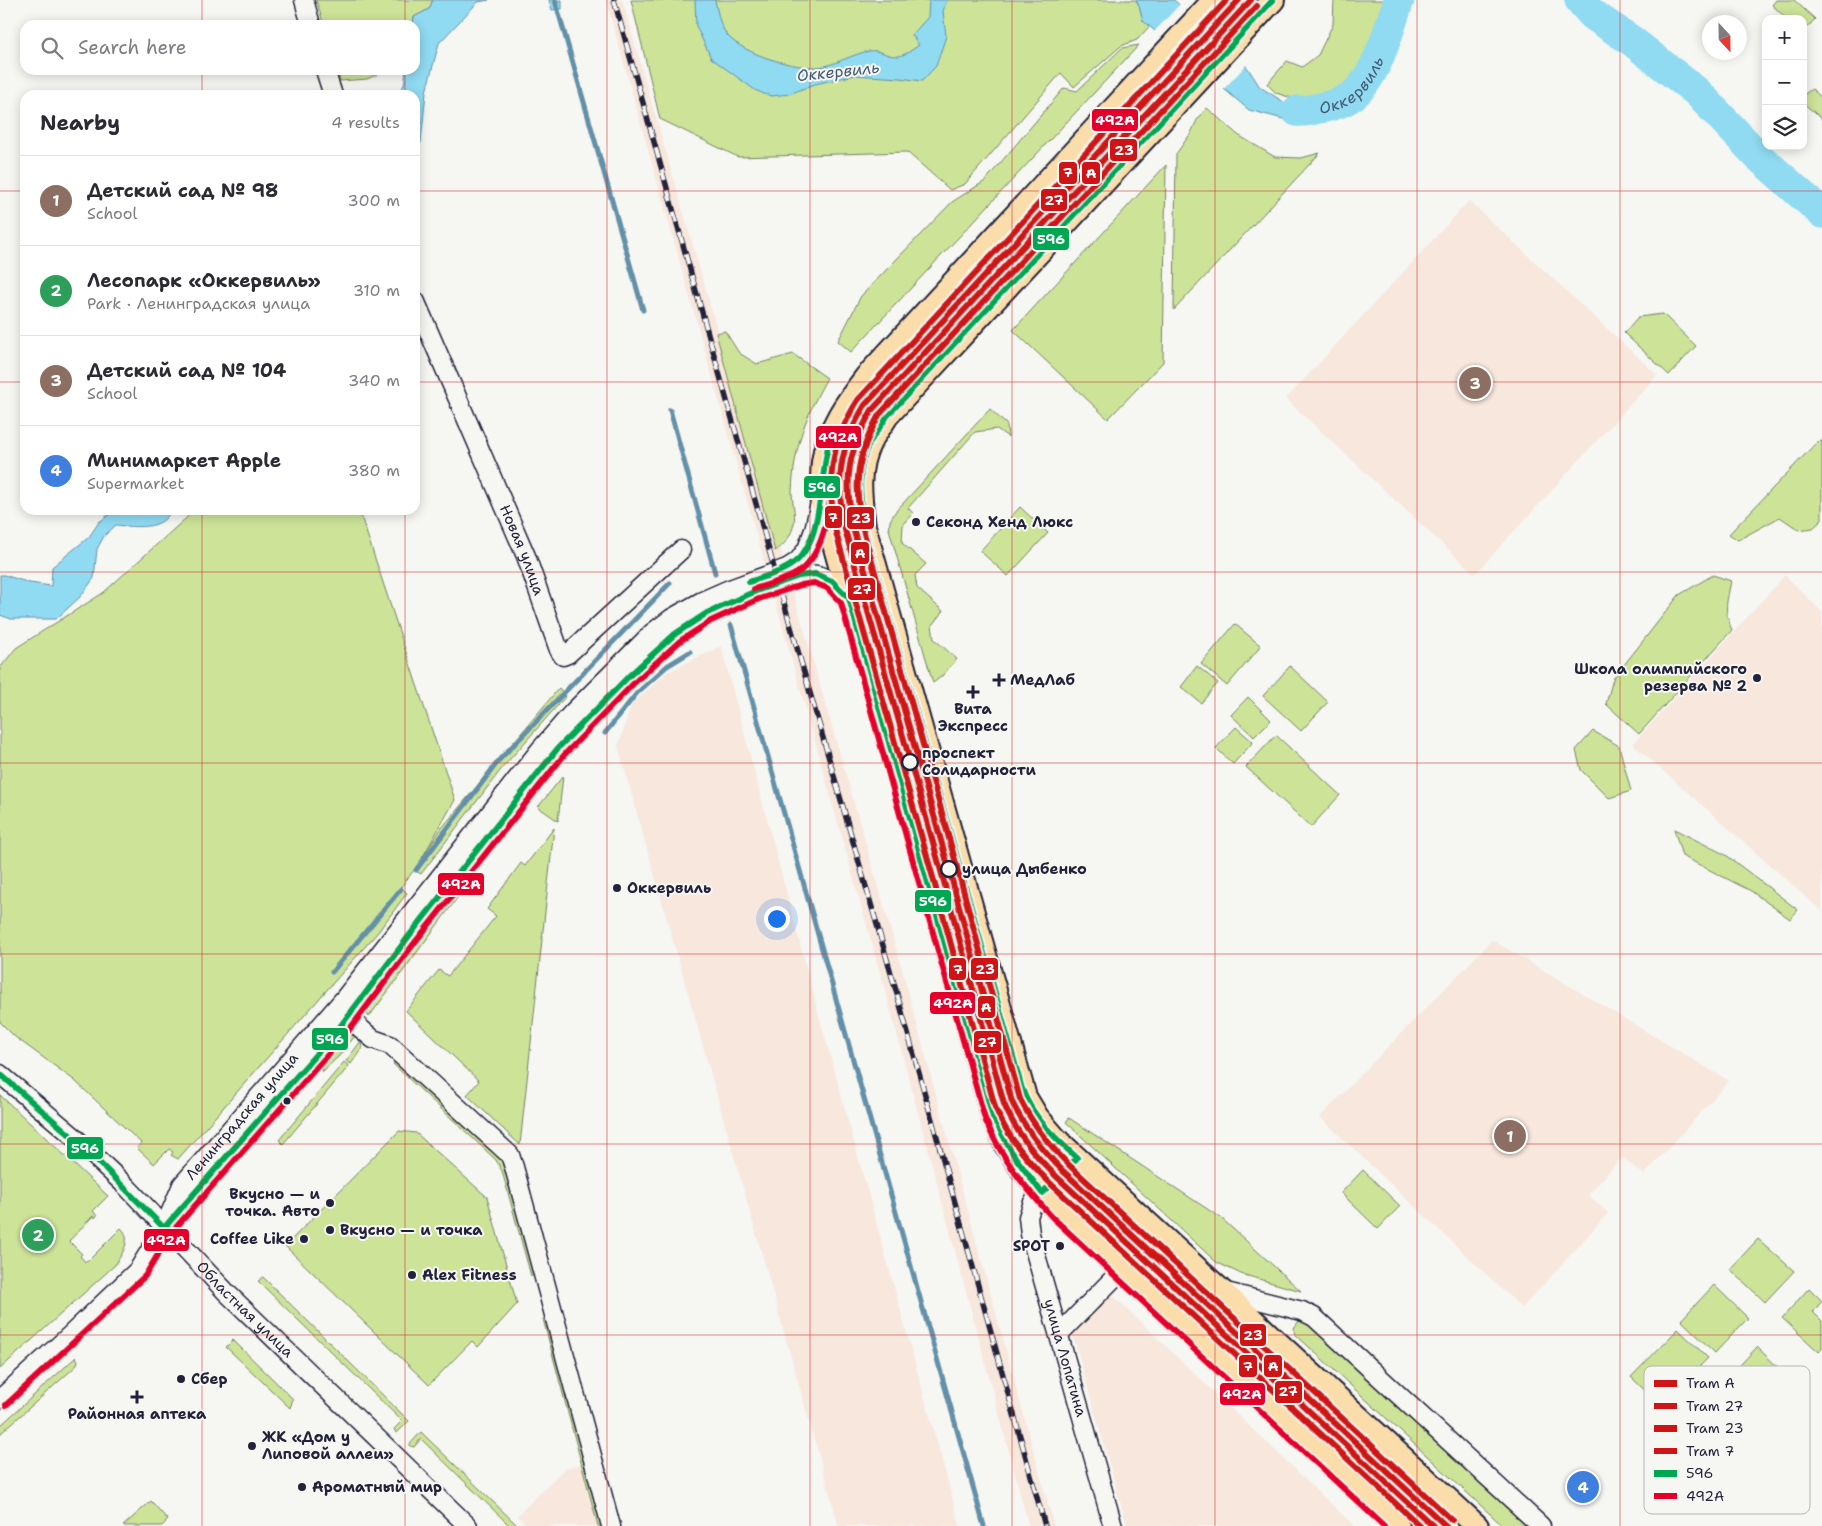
<!DOCTYPE html>
<meta charset="utf-8">
<style>
:root{--surface:#fff;--page:#f2f2f3;--text:#2b2b33;--muted:#7c7c81;--line:#e1e1e2;--accent:#b45309}
body{margin:0;font-family:"Shantell Sans",sans-serif;background:var(--page);color:var(--text)}
.controls{position:absolute;right:15px;top:15px;display:grid;overflow:hidden;border-radius:10px;box-shadow:0 2px 12px #0003}
.controls button{width:45px;height:45px;display:grid;place-items:center;padding:0;border:0;border-bottom:1px solid var(--line);background:var(--surface);color:var(--text);font:25px sans-serif}
.compass{position:absolute;left:1702px;top:15px;width:45px;height:45px;border-radius:50%;background:var(--surface);box-shadow:0 2px 12px #0003;rotate:158deg}
.you{position:absolute;left:776px;top:918px;width:18px;height:18px;margin:-12px;border:4px solid #fff;border-radius:50%;background:#1a73e8;box-shadow:0 0 0 8px #1a73e833}
.badge{display:grid;place-items:center;width:32px;height:32px;border-radius:50%;background:var(--accent);color:#fff;font-size:16px;font-weight:700}
.pin{position:absolute;translate:-50% -50%;border:2px solid #fff;box-shadow:0 1px 5px #0006}
.list{margin:0;padding:0;list-style:none}
h2{display:flex;justify-content:space-between;align-items:center;height:65px;margin:0;padding:0 20px;font-size:21px}
h2 small{font-size:16px;font-weight:400;color:var(--muted)}
.list li{display:grid;grid-template-columns:32px 1fr auto;gap:15px;align-items:center;box-sizing:border-box;height:90px;padding:0 20px;border-top:1px solid var(--line)}
.list b{display:block;font-size:19px;white-space:nowrap}
.list p{margin:0;font-size:16px;white-space:nowrap;color:var(--muted)}
.list em{font-size:16px;font-style:normal;color:var(--muted)}
.icon{flex:none;width:28px;height:28px;fill:none;stroke:currentColor;stroke-width:2;stroke-linecap:round;stroke-linejoin:round}
.map{position:relative;flex:none;width:1822px;height:1526px;overflow:hidden}
.search{position:absolute;background:var(--surface);box-shadow:0 2px 12px #0003;left:20px;top:20px;width:400px;height:55px;display:flex;align-items:center;gap:12px;box-sizing:border-box;padding:0 18px;border-radius:15px;color:var(--muted);font-size:19px}
.panel{position:absolute;background:var(--surface);box-shadow:0 2px 12px #0003;left:20px;top:90px;width:400px;height:425px;border-radius:15px}
.map>svg:first-child{display:block}
.built{fill:#f7e7dc}
.green{fill:#cce398;stroke:#77826a}
.water{fill:#90daf2;stroke:#6490a9}
.pier{fill:#f6f6f2}
.lines{fill:none;stroke-linecap:round;stroke-linejoin:round}
.stream{stroke:#6490a9;stroke-width:5}
.river{stroke:#90daf2;stroke-width:31}
.minor-casing{stroke:#22223b;stroke-width:21}
.major-casing{stroke:#22223b;stroke-width:26}
.minor{stroke:#f6f6f2;stroke-width:18}
.major{stroke:#faddab;stroke-width:22}
.rail-casing{stroke:#22223b;stroke-width:5.5}
.rail{stroke:#f6f6f2;stroke-width:4;stroke-dasharray:11;stroke-linecap:butt}
.bus-1-casing{stroke:#f6f6f2;stroke-width:10}
.bus-2-casing{stroke:#f6f6f2;stroke-width:10}
.bus-1{stroke:#00a651;stroke-width:6}
.bus-2{stroke:#e4002b;stroke-width:6}
.tram-1-casing{stroke:#f6f6f2;stroke-width:10}
.tram-2-casing{stroke:#f6f6f2;stroke-width:10}
.tram-3-casing{stroke:#f6f6f2;stroke-width:10}
.tram-4-casing{stroke:#f6f6f2;stroke-width:10}
.tram-1{stroke:#ce1417;stroke-width:6}
.tram-2{stroke:#ce1417;stroke-width:6}
.tram-3{stroke:#ce1417;stroke-width:6}
.tram-4{stroke:#ce1417;stroke-width:6}
.grid{fill:none;stroke:#d62828;stroke-width:1;stroke-opacity:0.55}
.poi-dot{fill:#22223b;stroke:#f6f6f2;stroke-width:2}
.stop-dot{fill:#f6f6f2;stroke:#22223b;stroke-width:2.5}
.labels{text-anchor:middle;stroke-width:4;stroke-linejoin:round;paint-order:stroke}
.poi-label{font-size:15px;font-weight:bold;fill:#22223b;stroke:#f6f6f2;text-anchor:start}
.street-label{font-size:15px;fill:#22223b;stroke:#f6f6f2}
.stop-label{font-size:15px;font-weight:bold;fill:#22223b;stroke:#f6f6f2;text-anchor:start}
.water-label{font-size:16px;font-style:italic;fill:#435972;stroke:#f6f6f2}
.key{fill:#f6f6f2;stroke:#b6b6bb;stroke-width:1}
.key-label{font-size:14px;fill:#22223b}
.line-badge{stroke:#f6f6f2;stroke-width:2}
.badge-label{font-size:14px;text-anchor:middle;font-weight:bold;fill:#fff}
</style>
<div class="map">
<svg width="1822" height="1526" viewBox="0 0 1822 1526">
<rect width="100%" height="100%" fill="#f6f6f2"/>
<filter id="ink" filterUnits="userSpaceOnUse"><feTurbulence type="fractalNoise" baseFrequency=".02" numOctaves="2"/><feDisplacementMap in="SourceGraphic" scale="10" xChannelSelector="R" yChannelSelector="G"/><feConvolveMatrix kernelMatrix="1 2 1 2 8 2 1 2 1" color-interpolation-filters="sRGB"/></filter>
<g filter="url(#ink)">
<path class="built" d="M606,0H622L897,952L1054,1526H1029L890,1008Z
M1469,201L1657,375L1475,574L1286,399Z
M1785,575L1822,612V911L1633,744Z
M721,646L818,1012L960,1526H839L618,746L632,704L668,672Z
M1492,940L1729,1081L1644,1175L1622,1157L1588,1195L1608,1213L1522,1308L1320,1117Z
M1107,1290L1354,1526H1127L1071,1328Z
M581,1464L598,1526H528L517,1516L564,1469Z"/>
<path class="green" d="M316,0H433L429,9L414,17L413,25H324Z
M631,0H1173L1137,40L1121,46L1074,87L1061,73L965,184L950,190L907,152L738,157L660,119Z
M1334,0H1395L1363,73L1341,93L1305,102L1276,93L1267,84L1287,61L1302,67L1318,55L1333,24Z
M1776,0H1794L1815,19L1806,29L1803,26V19H1787L1772,5Z
M1139,45L851,352L838,341L861,296L952,202L985,181L1064,88L1077,91L1122,48Z
M337,70H388L367,79L340,81Z
M1812,89L1822,98V119L1803,103V95Z
M1207,108L1238,135L1275,157L1301,158L1320,153L1174,310L1176,154L1191,133L1197,120Z
M1166,165L1163,362L1108,419L1013,330Z
M1663,314L1696,346L1669,375L1624,333L1638,317Z
M725,331L739,353L757,364L793,354L827,378C805,417 794,447 792,492C792,502 796,514 794,523C792,535 785,545 775,551L716,333Z
M990,409L1007,425L1008,437L997,429L975,432L908,508L913,513L903,524L902,543L926,564L915,575L917,588L943,611L932,625L934,639L957,659L942,676L933,683L889,529L890,521L895,512Z
M1822,441V520L1813,528L1799,530L1780,517L1738,540L1729,534L1817,442Z
M1020,507L1048,533L1008,576L980,551Z
M195,510H359L455,800L422,858L441,829L559,688L566,696L503,767L421,874L414,870L401,887L407,893L378,932L178,1159L171,1155L173,1152L169,1149L154,1164L137,1148L141,1143L74,1080L15,1037L0,1022V668L16,648L103,593Z
M1713,575L1731,581C1727,602 1723,609 1732,630L1639,734L1606,704L1613,679L1679,595Z
M1235,624L1261,646L1227,686L1201,664Z
M1197,666L1218,683L1201,703L1181,687Z
M1290,666L1328,702L1301,731L1263,696Z
M1248,697L1271,720L1254,737L1231,715Z
M1236,727L1253,742L1233,764L1216,748Z
M1593,731L1619,746L1631,791L1609,798L1581,770L1576,750Z
M580,735L584,736L492,851L369,1017L366,1012L369,1004L514,809Z
M1276,735L1340,795L1311,827L1246,767Z
M563,776L558,821L538,807Z
M554,828L520,1145L467,1095L479,1081L406,1011L439,970L448,976L496,916L487,909L521,863L525,866Z
M1674,829L1726,855L1798,910L1790,919L1751,891L1682,856Z
M350,1035L355,1036L339,1056L322,1072C328,1055 331,1038 350,1035Z
M361,1041L362,1048L351,1064L346,1061Z
M395,1060L501,1154L537,1274L531,1276L502,1171L496,1160L394,1065L393,1062Z
M344,1062L349,1066L283,1144L279,1140Z
M0,1095L108,1196L93,1211L97,1216L95,1218L93,1216L69,1241L82,1254L80,1256L85,1262L88,1261L121,1228C133,1239 122,1254 115,1265L0,1369Z
M1069,1118L1221,1218L1301,1291L1241,1274L1216,1262L1066,1122Z
M399,1131L416,1133L487,1197L517,1304L478,1347L472,1341L429,1385L285,1246Z
M1363,1170L1400,1206L1378,1229L1341,1193Z
M1758,1239L1794,1271L1765,1302L1730,1269Z
M263,1277L409,1421L398,1432L396,1433L394,1429L402,1421L258,1281Z
M1714,1285L1748,1318L1715,1353L1681,1320Z
M1809,1288L1822,1301L1813,1312L1822,1321V1348L1819,1352L1782,1318Z
M548,1317L604,1526H598L543,1319Z
M1299,1321L1307,1323L1526,1526H1503L1296,1335L1294,1328Z
M1678,1329L1708,1358L1661,1406L1631,1377Z
M233,1340L293,1399L290,1408L226,1347Z
M1757,1347L1789,1378L1727,1444L1695,1413Z
M76,1357L78,1361L76,1366L0,1434V1426Z
M421,1432L518,1526H510L421,1439L414,1447L410,1446V1444Z
M151,1501L168,1520L162,1526H123Z"/>
<path class="water" d="M433,0H489L478,2L439,43L426,92L421,143L415,148V95H398L404,85L406,70H415V25H413L414,17L429,9Z
M549,0H562V9L552,10Z
M695,0H715C718,13 720,30 731,39C750,56 800,71 825,66C840,62 854,54 869,51C879,49 886,56 895,56C904,57 913,49 919,45L912,35L928,17L929,0H947L943,11L946,36L936,66L922,81L900,78L855,75L815,84L789,94L772,96L764,94L755,90L711,58L696,26Z
M1136,0H1174L1247,67L1260,87L1287,104H1308L1336,97L1339,108L1320,115L1291,121L1249,110L1143,21L1139,6Z
M151,510H171C163,531 135,527 116,525L104,536L97,549L94,578L80,597L56,619H11L0,615V575H4L30,583L51,586L52,567L89,537L99,522L110,514L150,512Z"/>
<path class="pier" d="M1181,3L1247,64L1222,91L1153,33Z"/>
<g class="lines">
<path class="stream" d="M555,0L643,310
M670,410L715,573
M731,625L984,1526
M605,733L637,693L667,666L690,652
M416,870L500,759L670,583
M332,972L401,889"/>
<g class="river">
<path d="M1580,0L1593,15L1632,41L1697,92L1758,156L1822,213"/>
<path id="s1" d="M1297,111C1305,112 1313,109 1320,108C1330,106 1341,103 1349,98C1376,82 1389,28 1399,0"/>
</g>
<defs>
<g id="minor">
<path d="M304,0L311,25"/>
<path d="M325,70L333,95"/>
<path id="s2" d="M415,300L526,556L559,650L563,656L568,654L681,550"/>
<path d="M774,585C812,571 819,567 849,598"/>
<path d="M339,1010L373,1039L390,1045L510,1155L514,1167L611,1526"/>
<path id="s3" d="M0,1074L72,1135L126,1186L227,1293L468,1526"/>
<path id="s4" d="M1077,1158L1033,1202L1028,1217L1030,1234L1113,1526"/>
<path d="M175,1214L339,1028L409,936L558,748L629,676L675,634L707,613L735,599"/>
<path d="M1222,1291L1302,1311L1314,1317L1541,1526"/>
<path d="M1059,1334L1158,1233"/>
<path id="s5" d="M0,1399L68,1337L138,1270L164,1228L182,1185L343,1000L539,751L573,712L652,633L672,618L702,601L727,590L787,568L798,561L807,549L814,530L821,498"/>
</g>
<path id="major" d="M1214,0L867,376C847,402 827,429 823,462C822,473 822,485 821,497L993,1117L1006,1145L1022,1169L1058,1211L1397,1526
M1273,0L887,416C882,425 875,433 870,442C856,468 860,498 864,526L1025,1097L1037,1117L1055,1138L1477,1526"/>
</defs>
<use href="#minor" class="minor-casing"/>
<use href="#major" class="major-casing"/>
<use href="#minor" class="minor"/>
<use href="#major" class="major"/>
<defs>
<path id="rail" d="M614,0L780,589L897,994L1045,1526"/>
</defs>
<use href="#rail" class="rail-casing"/>
<use href="#rail" class="rail"/>
<defs>
<path id="bus-1" d="M749,582C764,576 782,573 795,562C825,539 819,468 832,431
M0,1074L85,1148L164,1228
M164,1228L339,1028L409,936L558,748L629,676L675,634L707,613L756,591L799,576L815,574L832,581L849,598L993,1117L1015,1157L1042,1193L1077,1158C1055,1138 1032,1117 1022,1089L864,526C860,498 856,468 870,442C875,433 882,425 887,416L1273,0"/>
<path id="bus-2" d="M754,589C768,584 784,581 797,573C820,558 828,523 830,497C832,482 830,467 834,451C840,425 858,403 874,382L1220,6
M6,1405L145,1276L171,1233L346,1034L416,941L565,754L635,682L680,641L711,621L759,599L801,585L814,583L827,588L841,603L985,1119C1001,1158 1024,1186 1052,1217L1384,1526"/>
</defs>
<use href="#bus-1" class="bus-1-casing"/>
<use href="#bus-2" class="bus-2-casing"/>
<use href="#bus-1" class="bus-1"/>
<use href="#bus-2" class="bus-2"/>
<defs>
<path id="tram-1" d="M1251,0L872,410C847,453 844,479 853,528L949,869L1012,1102C1025,1129 1042,1150 1063,1171L1446,1526"/>
<path id="tram-2" d="M1239,0L865,405C839,448 835,481 845,530L941,871L1004,1104C1016,1133 1035,1156 1057,1177L1433,1526"/>
<path id="tram-3" d="M1257,6L879,415C857,455 853,482 862,526L957,867L1020,1099C1033,1125 1049,1145 1069,1165L1452,1520"/>
<path id="tram-4" d="M1227,0L858,400C830,444 826,482 836,533L932,874L995,1107C1007,1137 1028,1161 1051,1184L1420,1526"/>
</defs>
<use href="#tram-1" class="tram-1-casing"/>
<use href="#tram-2" class="tram-2-casing"/>
<use href="#tram-3" class="tram-3-casing"/>
<use href="#tram-4" class="tram-4-casing"/>
<use href="#tram-1" class="tram-1"/>
<use href="#tram-2" class="tram-2"/>
<use href="#tram-3" class="tram-3"/>
<use href="#tram-4" class="tram-4"/>
</g>
</g>
<path class="grid" d="M202,0V25M405,0V25M607,0V1526M810,0V1526M1012,0V1526M1215,0V1526M1417,0V1526M1620,0V1526M202,70V95M405,70V95M0,191H25M415,191H1822M0,382H25M415,382H1822M202,510V1526M405,510V1526M0,572H1822M0,763H1822M0,954H1822M0,1144H1822M0,1335H1822"/>
<g class="poi-dot">
<circle cx="916" cy="522" r="5"/>
<circle cx="1757" cy="678" r="5"/>
<path d="M996.5 672.5h5v5h5v5h-5v5h-5v-5h-5v-5h5z"/>
<path d="M970.5 684.5h5v5h5v5h-5v5h-5v-5h-5v-5h5z"/>
<circle cx="617" cy="888" r="5"/>
<circle cx="287" cy="1101" r="4.5"/>
<circle cx="330" cy="1203" r="5"/>
<circle cx="330" cy="1230" r="5"/>
<circle cx="304" cy="1239" r="5"/>
<circle cx="1060" cy="1246" r="5"/>
<circle cx="412" cy="1275" r="5"/>
<circle cx="181" cy="1379" r="5"/>
<path d="M134.5 1389.5h5v5h5v5h-5v5h-5v-5h-5v-5h5z"/>
<circle cx="252" cy="1446" r="5"/>
<circle cx="302" cy="1487" r="5"/>
</g>
<g class="stop-dot">
<circle cx="910" cy="762" r="8"/>
<circle cx="949" cy="869" r="8"/>
</g>
<g class="labels">
<g class="poi-label">
<text x="926" y="527">Секонд Хенд Люкс</text>
<text x="1747" y="674" text-anchor="end">Школа олимпийского<tspan x="1747" dy="17">резерва № 2</tspan></text>
<text x="1010" y="685">МедЛаб</text>
<text x="973" y="714" text-anchor="middle">Вита<tspan x="973" dy="17">Экспресс</tspan></text>
<text x="627" y="893">Оккервиль</text>
<text x="320" y="1199" text-anchor="end">Вкусно — и<tspan x="320" dy="17">точка. Авто</tspan></text>
<text x="340" y="1235">Вкусно — и точка</text>
<text x="294" y="1244" text-anchor="end">Coffee Like</text>
<text x="1050" y="1251" text-anchor="end">SPOT</text>
<text x="422" y="1280">Alex Fitness</text>
<text x="191" y="1384">Сбер</text>
<text x="137" y="1419" text-anchor="middle">Районная аптека</text>
<text x="262" y="1442">ЖК «Дом у<tspan x="262" dy="17">Липовой аллеи»</tspan></text>
<text x="312" y="1492">Ароматный мир</text>
</g>
<g class="street-label">
<text dy="5" stroke="none"><textPath href="#s2" startOffset="272">Новая улица</textPath></text>
<text dy="5" stroke="none"><textPath href="#s5" startOffset="376">Ленинградская улица</textPath></text>
<text dy="5" stroke="none"><textPath href="#s3" startOffset="340">Областная улица</textPath></text>
<text dy="5" stroke="none"><textPath href="#s4" startOffset="224">улица Лопатина</textPath></text>
</g>
<g class="stop-label">
<text x="922" y="758">проспект<tspan x="922" dy="17">Солидарности</tspan></text>
<text x="962" y="874">улица Дыбенко</text>
</g>
<g class="water-label">
<text transform="translate(838 71) rotate(-6)" y="6">Оккервиль</text>
<text dy="6" stroke="none"><textPath href="#s1" startOffset="64">Оккервиль</textPath></text>
</g>
</g>
<rect x="1644" y="1366" width="166" height="148" rx="8" class="key"/>
<rect x="1654" y="1380" width="23" height="7" fill="#ce1417"/>
<rect x="1654" y="1403" width="23" height="6" fill="#ce1417"/>
<rect x="1654" y="1425" width="23" height="7" fill="#ce1417"/>
<rect x="1654" y="1448" width="23" height="6" fill="#ce1417"/>
<rect x="1654" y="1470" width="23" height="7" fill="#00a651"/>
<rect x="1654" y="1493" width="23" height="6" fill="#e4002b"/>
<g class="key-label">
<text x="1686" y="1388">Tram А</text>
<text x="1686" y="1411">Tram 27</text>
<text x="1686" y="1433">Tram 23</text>
<text x="1686" y="1456">Tram 7</text>
<text x="1686" y="1478">596</text>
<text x="1686" y="1501">492А</text>
</g>
<g class="line-badge">
<rect x="1091" y="108" width="48" height="24" rx="5" fill="#e4002b"/>
<rect x="1109" y="138" width="29" height="24" rx="5" fill="#ce1417"/>
<rect x="1058" y="161" width="20" height="24" rx="5" fill="#ce1417"/>
<rect x="1081" y="161" width="20" height="24" rx="5" fill="#ce1417"/>
<rect x="1040" y="188" width="28" height="24" rx="5" fill="#ce1417"/>
<rect x="1032" y="227" width="38" height="24" rx="5" fill="#00a651"/>
<rect x="815" y="425" width="47" height="24" rx="5" fill="#e4002b"/>
<rect x="803" y="475" width="38" height="24" rx="5" fill="#00a651"/>
<rect x="824" y="505" width="19" height="24" rx="5" fill="#ce1417"/>
<rect x="846" y="506" width="29" height="24" rx="5" fill="#ce1417"/>
<rect x="850" y="541" width="20" height="24" rx="5" fill="#ce1417"/>
<rect x="847" y="577" width="29" height="24" rx="5" fill="#ce1417"/>
<rect x="437" y="872" width="48" height="24" rx="5" fill="#e4002b"/>
<rect x="914" y="889" width="38" height="24" rx="5" fill="#00a651"/>
<rect x="970" y="957" width="29" height="24" rx="5" fill="#ce1417"/>
<rect x="948" y="957" width="19" height="24" rx="5" fill="#ce1417"/>
<rect x="929" y="991" width="47" height="24" rx="5" fill="#e4002b"/>
<rect x="977" y="995" width="19" height="24" rx="5" fill="#ce1417"/>
<rect x="311" y="1027" width="38" height="24" rx="5" fill="#00a651"/>
<rect x="973" y="1030" width="29" height="24" rx="5" fill="#ce1417"/>
<rect x="66" y="1136" width="38" height="24" rx="5" fill="#00a651"/>
<rect x="143" y="1228" width="47" height="24" rx="5" fill="#e4002b"/>
<rect x="1239" y="1323" width="28" height="24" rx="5" fill="#ce1417"/>
<rect x="1263" y="1354" width="20" height="24" rx="5" fill="#ce1417"/>
<rect x="1238" y="1354" width="20" height="24" rx="5" fill="#ce1417"/>
<rect x="1274" y="1380" width="29" height="24" rx="5" fill="#ce1417"/>
<rect x="1219" y="1382" width="47" height="24" rx="5" fill="#e4002b"/>
</g>
<g class="badge-label">
<text x="1115" y="125">492А</text>
<text x="1124" y="155">23</text>
<text x="1068" y="177">7</text>
<text x="1091" y="178">А</text>
<text x="1054" y="205">27</text>
<text x="1051" y="244">596</text>
<text x="838" y="442">492А</text>
<text x="822" y="492">596</text>
<text x="833" y="522">7</text>
<text x="861" y="523">23</text>
<text x="860" y="558">А</text>
<text x="862" y="594">27</text>
<text x="461" y="889">492А</text>
<text x="933" y="906">596</text>
<text x="985" y="974">23</text>
<text x="958" y="974">7</text>
<text x="953" y="1008">492А</text>
<text x="986" y="1012">А</text>
<text x="330" y="1044">596</text>
<text x="987" y="1047">27</text>
<text x="85" y="1153">596</text>
<text x="166" y="1245">492А</text>
<text x="1253" y="1340">23</text>
<text x="1273" y="1371">А</text>
<text x="1248" y="1371">7</text>
<text x="1288" y="1396">27</text>
<text x="1242" y="1399">492А</text>
</g>
</svg>
<div class="controls">
<button>+</button>
<button>−</button>
<button><svg class="icon" aria-label="layers" viewBox="0 0 24 24"><path d="M12 4l9 5-9 5-9-5zM3 14l9 5 9-5"/></svg></button>
</div>
<svg class="compass" viewBox="-18 -18 36 36"><path d="M0-13l5 13h-10z" fill="#e53935"/><path d="M0 13l5-13h-10z" fill="#7c7c81"/></svg>
<div class="you"></div>
<div class="pin badge" style="left:1510px;top:1136px;background:#8d6e63">1</div>
<div class="pin badge" style="left:38px;top:1235px;background:#2e9e5b">2</div>
<div class="pin badge" style="left:1475px;top:383px;background:#8d6e63">3</div>
<div class="pin badge" style="left:1583px;top:1487px;background:#3f7fe0">4</div>
<div class="search"><svg class="icon" aria-label="search" viewBox="0 0 24 24"><circle cx="10" cy="10" r="6"/><path d="M15 15l6 6"/></svg>Search here</div>
<section class="panel">
<h2>Nearby<small>4 results</small></h2>
<ul class="list">
<li><span class="badge" style="background:#8d6e63">1</span><div><b>Детский сад № 98</b><p>School</p></div><em>300 m</em></li>
<li><span class="badge" style="background:#2e9e5b">2</span><div><b>Лесопарк «Оккервиль»</b><p>Park · Ленинградская улица</p></div><em>310 m</em></li>
<li><span class="badge" style="background:#8d6e63">3</span><div><b>Детский сад № 104</b><p>School</p></div><em>340 m</em></li>
<li><span class="badge" style="background:#3f7fe0">4</span><div><b>Минимаркет Apple</b><p>Supermarket</p></div><em>380 m</em></li>
</ul>
</section>
</div>
